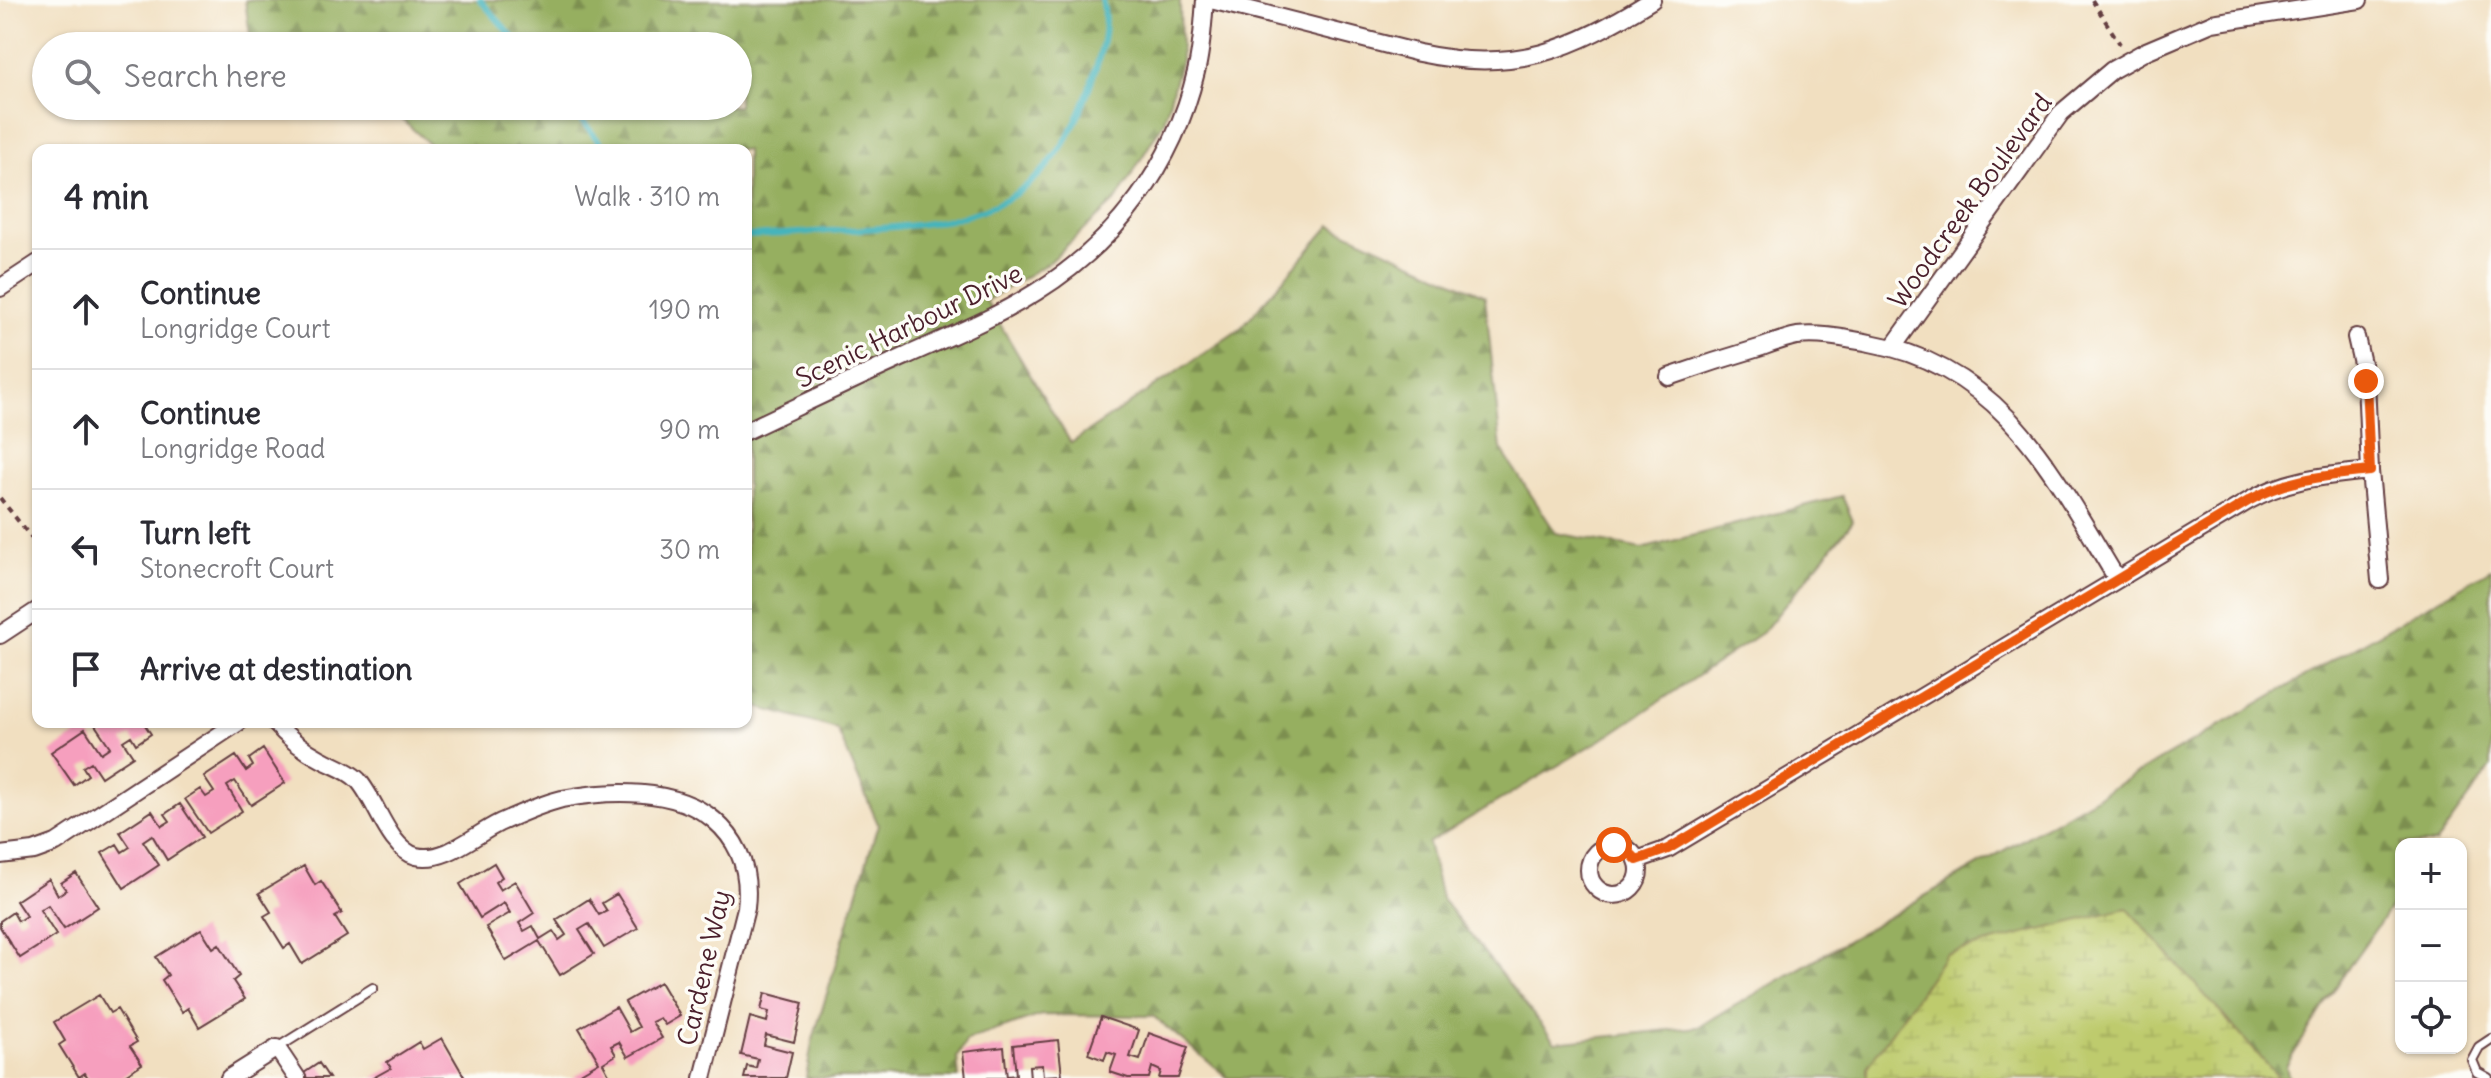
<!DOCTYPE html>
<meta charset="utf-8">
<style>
:root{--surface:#fff;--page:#f7f7f7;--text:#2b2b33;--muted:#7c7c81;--line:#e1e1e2}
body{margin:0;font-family:Delius,sans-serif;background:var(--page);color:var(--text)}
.controls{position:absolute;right:24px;bottom:24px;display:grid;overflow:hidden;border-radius:16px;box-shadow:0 2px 6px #0004}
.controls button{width:72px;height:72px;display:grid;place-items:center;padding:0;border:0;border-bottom:2px solid var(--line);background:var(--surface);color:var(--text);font:40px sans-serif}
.stop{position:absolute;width:24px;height:24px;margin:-18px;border:6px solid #ea580c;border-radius:50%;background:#fff}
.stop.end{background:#ea580c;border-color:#fff;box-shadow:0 2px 8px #0008}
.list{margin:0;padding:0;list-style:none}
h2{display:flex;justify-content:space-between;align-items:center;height:104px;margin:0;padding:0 32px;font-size:34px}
h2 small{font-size:26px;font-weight:400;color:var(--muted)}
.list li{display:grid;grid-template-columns:52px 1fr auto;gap:24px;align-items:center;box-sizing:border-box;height:120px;padding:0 32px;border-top:2px solid var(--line)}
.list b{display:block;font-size:30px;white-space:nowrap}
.list p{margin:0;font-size:26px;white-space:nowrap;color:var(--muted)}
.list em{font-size:26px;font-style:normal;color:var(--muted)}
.icon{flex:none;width:44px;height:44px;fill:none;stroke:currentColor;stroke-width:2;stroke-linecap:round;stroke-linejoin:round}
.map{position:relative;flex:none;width:2491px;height:1078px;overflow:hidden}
.search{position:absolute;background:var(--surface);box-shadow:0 2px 6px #0004;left:32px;top:32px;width:720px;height:88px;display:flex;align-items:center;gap:20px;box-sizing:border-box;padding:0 28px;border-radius:44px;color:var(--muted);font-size:30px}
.panel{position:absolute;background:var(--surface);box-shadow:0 2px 6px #0004;left:32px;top:144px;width:720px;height:584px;border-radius:16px}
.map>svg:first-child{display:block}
.forest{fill:url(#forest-firs);stroke:#706746;stroke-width:2}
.wetland{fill:url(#wetland-marsh);stroke:#84754c;stroke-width:2}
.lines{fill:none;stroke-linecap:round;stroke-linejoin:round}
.stream{stroke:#45b4bc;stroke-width:6}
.building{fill:#f69fbe}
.service-casing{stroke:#633c41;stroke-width:12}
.minor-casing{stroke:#633c41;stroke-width:20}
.path{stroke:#633c41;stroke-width:4;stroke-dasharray:6 6;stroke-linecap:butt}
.service{stroke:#fff;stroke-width:8}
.minor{stroke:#fff;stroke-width:16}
.route{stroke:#ea580c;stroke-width:10}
.labels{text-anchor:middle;stroke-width:7;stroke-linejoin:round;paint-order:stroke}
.street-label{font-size:26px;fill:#4a1f2b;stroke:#fdfcf7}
</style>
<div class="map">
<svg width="2491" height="1078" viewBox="0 0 2491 1078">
<defs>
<pattern id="forest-firs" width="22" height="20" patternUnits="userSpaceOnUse" patternTransform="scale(2)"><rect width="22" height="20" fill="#96af60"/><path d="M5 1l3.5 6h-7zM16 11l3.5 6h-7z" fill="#7c8e4f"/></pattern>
<pattern id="wetland-marsh" width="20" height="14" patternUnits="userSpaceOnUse" patternTransform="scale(2)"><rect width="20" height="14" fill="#becb6d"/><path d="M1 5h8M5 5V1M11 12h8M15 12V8" fill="none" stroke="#a5ae5f"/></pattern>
</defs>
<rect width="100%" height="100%" fill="#fdfcf7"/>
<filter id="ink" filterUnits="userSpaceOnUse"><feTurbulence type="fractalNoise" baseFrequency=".0125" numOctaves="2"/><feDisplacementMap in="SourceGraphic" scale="16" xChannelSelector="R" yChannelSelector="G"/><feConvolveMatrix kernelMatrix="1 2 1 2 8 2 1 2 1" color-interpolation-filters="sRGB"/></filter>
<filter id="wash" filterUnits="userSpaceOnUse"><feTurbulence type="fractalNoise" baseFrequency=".006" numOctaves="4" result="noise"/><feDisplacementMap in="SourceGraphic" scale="32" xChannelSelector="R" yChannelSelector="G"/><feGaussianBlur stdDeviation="1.8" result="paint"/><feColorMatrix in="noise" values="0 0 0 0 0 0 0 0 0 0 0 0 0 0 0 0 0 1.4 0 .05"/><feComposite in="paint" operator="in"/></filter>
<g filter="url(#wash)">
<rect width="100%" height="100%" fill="#f1dfc0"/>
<path class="forest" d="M245,0H1180L1181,59L1164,121L1117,199L1048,263L986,301L1071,443L1240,329L1331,225L1485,296L1501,449L1556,533L1642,549L1842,496L1853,521L1764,631L1614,732L1428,843L1441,898L1555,1042L1698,1027L2491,569V767L2435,844H2401V893L2352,962L2286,1066L2289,1078H1228L1153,1016L1042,1015L967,1040L957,1057L959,1078H806L812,1043L878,824L837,729L746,704V150H436L387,106H738V46H258L251,43Z"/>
<path class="wetland" d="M2127,908L2279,1078H1867V1067L1946,954Z"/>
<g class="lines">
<path class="stream" d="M480,0L521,46
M570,106L606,150
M746,236C780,235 815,231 849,230C963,224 1044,215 1087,94C1097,64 1111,31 1102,0"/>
</g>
<g id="blocks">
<path class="building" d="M93,722H143L151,734L136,744L131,736L123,741L133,756L101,777L91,762L83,767L88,775L74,785L51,752L85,729L101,753L110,747Z
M263,749L285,783L251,805L235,781L227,786L242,811L208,833L185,799L200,789L206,797L214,792L204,777L236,756L246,771L253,766L249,759Z
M180,804L202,837L167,860L152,835L143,841L159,865L124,888L102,853L117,844L122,852L130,847L120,832L152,811L162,826L170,821L165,814Z
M494,863L502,877L495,882L500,890L515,881L534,913L519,923L524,931L533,926L540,939L553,931L559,940L566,935L556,920L589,899L599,915L607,911L602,903L617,894L638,928L604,948L589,924L579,930L594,954L560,975L539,941L506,961L486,927L510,913L504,903L480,918L460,884Z
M304,866L315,885L321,881L342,913L335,917L347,936L302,964L290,944L284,948L264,916L271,912L259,893Z
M76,873L98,907L64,929L48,905L40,910L56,935L20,958L0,927V921L13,912L18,921L26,916L16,901L49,879L58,895L66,890L61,883Z
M201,929L213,948L219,944L239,976L233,981L245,999L199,1027L188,1008L182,1012L162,980L168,975L156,957Z
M660,982L680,1016L665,1025L660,1018L652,1022L662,1038L628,1057L619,1042L611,1046L616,1055L603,1063L610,1076L606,1078H572L599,1062L579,1028L616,1007L630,1032L639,1027L625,1002Z
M765,993L803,1003L794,1042L766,1035L764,1045L792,1052L786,1078H744L747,1066L756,1068L758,1059L741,1055L750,1017L767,1022L769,1012L761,1010Z
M99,995L110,1013L117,1009L137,1042L130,1046L142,1064L120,1078H88L85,1073L79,1077L59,1045L65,1041L54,1022Z
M1101,1017L1139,1030L1130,1057L1140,1060L1149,1033L1188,1047L1178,1078H1159L1161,1071L1152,1067L1149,1078H1128L1110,1072L1116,1055L1107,1052L1104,1060L1088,1054Z
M442,1038L465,1078H373L391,1068L387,1062L419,1042L423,1049Z
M1058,1040L1062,1075L1043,1076L1042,1065L1029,1066L1030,1078H1008V1076L1016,1075L1013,1045Z
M1004,1047L1007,1078H966L963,1052Z
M319,1063L329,1078H307L304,1073Z"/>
</g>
</g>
<g filter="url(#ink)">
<use href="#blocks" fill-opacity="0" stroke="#633c41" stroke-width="2"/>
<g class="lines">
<defs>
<path id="service" d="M277,1048L373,988
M2488,1078L2477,1072L2472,1060L2479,1047L2491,1039"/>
<path id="minor" d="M1211,0L1419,53C1516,74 1571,50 1652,0
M0,288L38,263
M2356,337L2366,381L2370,471L2380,580
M1893,347L2061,113L2112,70L2146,51L2212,23L2359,0
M1669,377C1700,366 1731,356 1762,347C1773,343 1786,338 1797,336C1821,333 1847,339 1870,343C2003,367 2054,475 2117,579
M746,431C799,406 852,380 906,356C950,336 995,318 1036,292C1117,242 1174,164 1196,72C1202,49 1203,24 1205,0
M0,635L38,610
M274,722C287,737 304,750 321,759C334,766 348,770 358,780C377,801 388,848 416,856C445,863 474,835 499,823C519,814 541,804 562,799C609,790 675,787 714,820C741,843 750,874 746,908L703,1078
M1589 870a25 25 0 1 1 50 0a25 25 0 1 1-50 0Z
M0,855L34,851L56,843L239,722
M1637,860L1668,849L2250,500C2290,478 2325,476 2370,471
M229,1078L277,1048L297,1078"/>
</defs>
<use href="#service" class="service-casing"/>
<use href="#minor" class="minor-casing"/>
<path class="path" d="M2092,0L2120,44
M0,498L38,546"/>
<use href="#service" class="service"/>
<use href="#minor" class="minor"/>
</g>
</g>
<g class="lines" filter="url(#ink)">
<path class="route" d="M1614,845L1624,847L1637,860L1668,849L2250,500C2290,478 2325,476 2370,471L2366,381"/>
</g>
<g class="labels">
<g class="street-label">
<text transform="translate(1970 201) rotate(-54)" y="9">Woodcreek Boulevard</text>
<text transform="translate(909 326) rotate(-26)" y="9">Scenic Harbour Drive</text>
<text transform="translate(704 968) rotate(-77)" y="9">Cardene Way</text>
</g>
</g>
</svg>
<div class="controls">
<button>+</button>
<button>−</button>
<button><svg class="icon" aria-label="locate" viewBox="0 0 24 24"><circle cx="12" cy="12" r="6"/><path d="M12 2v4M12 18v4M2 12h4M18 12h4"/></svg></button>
</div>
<div class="stop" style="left:1614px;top:845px"></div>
<div class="stop end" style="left:2366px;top:381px"></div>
<div class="search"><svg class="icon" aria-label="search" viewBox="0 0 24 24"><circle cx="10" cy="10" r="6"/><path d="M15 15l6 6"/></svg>Search here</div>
<section class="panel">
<h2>4 min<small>Walk · 310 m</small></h2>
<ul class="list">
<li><svg class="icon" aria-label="ahead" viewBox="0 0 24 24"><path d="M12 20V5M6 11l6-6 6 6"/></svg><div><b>Continue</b><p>Longridge Court</p></div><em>190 m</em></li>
<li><svg class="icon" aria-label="ahead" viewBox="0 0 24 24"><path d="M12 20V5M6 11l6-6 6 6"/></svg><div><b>Continue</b><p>Longridge Road</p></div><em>90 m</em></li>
<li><svg class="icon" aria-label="left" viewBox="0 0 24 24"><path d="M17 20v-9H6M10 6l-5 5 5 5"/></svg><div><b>Turn left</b><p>Stonecroft Court</p></div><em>30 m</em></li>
<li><svg class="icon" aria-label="arrive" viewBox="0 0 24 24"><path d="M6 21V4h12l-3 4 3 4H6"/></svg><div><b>Arrive at destination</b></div></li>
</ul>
</section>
</div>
